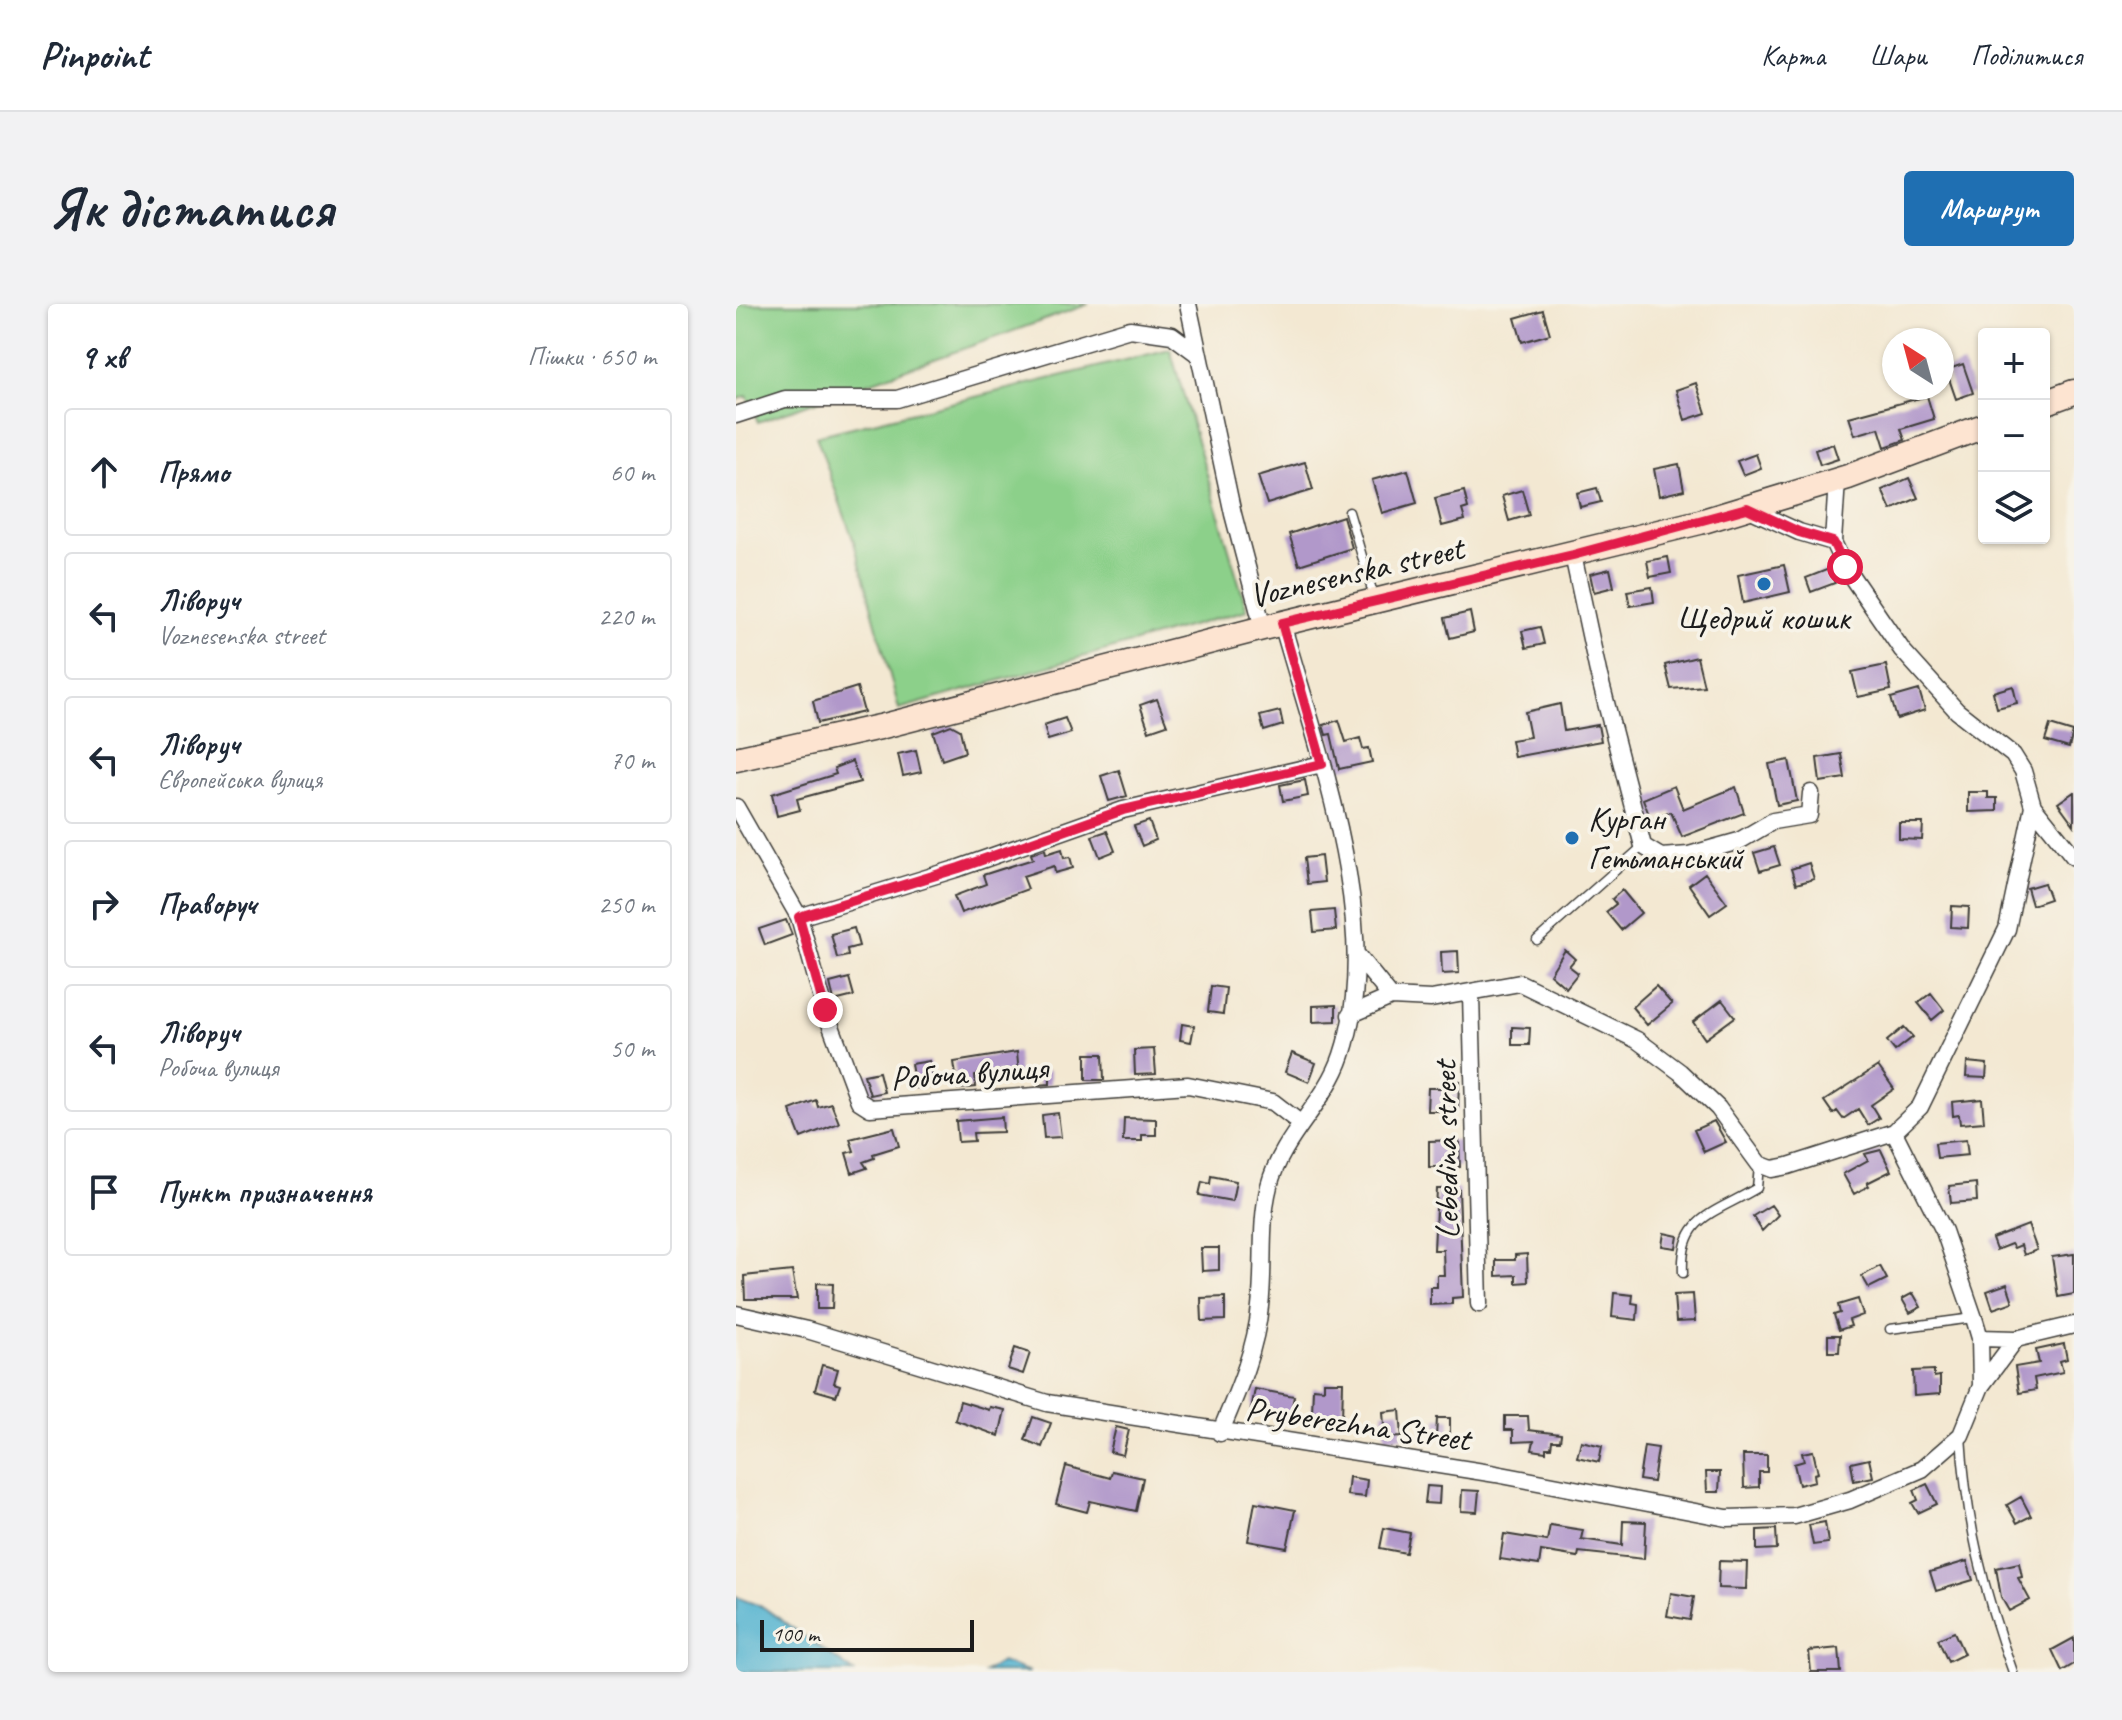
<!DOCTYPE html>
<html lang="uk">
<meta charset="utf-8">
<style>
:root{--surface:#fff;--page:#f2f2f3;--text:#1f2937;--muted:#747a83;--line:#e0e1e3;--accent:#1f6fb2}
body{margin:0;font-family:Caveat,sans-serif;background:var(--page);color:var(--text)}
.controls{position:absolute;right:24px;top:24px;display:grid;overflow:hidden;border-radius:8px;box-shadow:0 2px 6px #0004}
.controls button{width:72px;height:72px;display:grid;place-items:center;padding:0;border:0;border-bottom:2px solid var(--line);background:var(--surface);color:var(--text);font:40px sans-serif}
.compass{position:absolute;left:1146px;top:24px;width:72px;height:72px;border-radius:50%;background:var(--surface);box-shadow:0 2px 6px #0004;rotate:324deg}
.scale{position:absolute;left:24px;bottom:20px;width:214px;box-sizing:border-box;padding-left:8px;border:4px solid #1c1c1c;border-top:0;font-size:22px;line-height:28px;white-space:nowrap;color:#1c1c1c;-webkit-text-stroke:6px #f7f3e8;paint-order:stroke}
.stop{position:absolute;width:24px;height:24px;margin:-18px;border:6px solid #e11d48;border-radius:50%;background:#fff}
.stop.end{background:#e11d48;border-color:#fff;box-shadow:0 2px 8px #0008}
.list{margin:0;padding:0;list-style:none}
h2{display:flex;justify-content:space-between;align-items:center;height:104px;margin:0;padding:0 32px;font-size:34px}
h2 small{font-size:26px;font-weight:400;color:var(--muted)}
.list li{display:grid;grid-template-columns:52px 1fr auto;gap:24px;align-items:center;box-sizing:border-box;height:128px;margin:0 16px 16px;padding:0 16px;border:2px solid var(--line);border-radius:8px}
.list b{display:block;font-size:30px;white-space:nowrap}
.list p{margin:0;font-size:26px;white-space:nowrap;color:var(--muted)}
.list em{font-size:26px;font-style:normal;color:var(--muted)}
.icon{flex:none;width:44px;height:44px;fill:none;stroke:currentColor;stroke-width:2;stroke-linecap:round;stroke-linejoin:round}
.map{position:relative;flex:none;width:1338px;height:1368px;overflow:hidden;border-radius:8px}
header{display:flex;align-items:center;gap:48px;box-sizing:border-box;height:112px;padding:0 40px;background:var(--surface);border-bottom:2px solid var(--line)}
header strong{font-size:38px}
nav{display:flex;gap:44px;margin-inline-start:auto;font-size:28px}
.intro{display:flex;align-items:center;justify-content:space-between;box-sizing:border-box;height:192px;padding:0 48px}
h1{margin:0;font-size:56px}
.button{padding:20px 36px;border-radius:8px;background:var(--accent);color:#fff;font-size:28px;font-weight:700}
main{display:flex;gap:48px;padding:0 48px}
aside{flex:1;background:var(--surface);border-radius:8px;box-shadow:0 2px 6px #0004}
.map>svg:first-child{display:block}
.green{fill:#8cd08a;stroke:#547653;stroke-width:2}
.water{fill:#51b2d0;stroke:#366776;stroke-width:2}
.building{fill:#b198ca}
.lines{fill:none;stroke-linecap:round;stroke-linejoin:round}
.lane-casing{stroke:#3c3b37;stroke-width:11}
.street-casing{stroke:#3c3b37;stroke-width:19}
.secondary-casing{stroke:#3c3b37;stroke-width:27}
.lane{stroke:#fff;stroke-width:8}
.street{stroke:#fff;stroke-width:16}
.secondary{stroke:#fde4d1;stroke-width:24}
.route{stroke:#e11d48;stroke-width:10}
.poi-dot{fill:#1f6fb2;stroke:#f7f3e8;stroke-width:3}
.labels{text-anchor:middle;stroke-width:7;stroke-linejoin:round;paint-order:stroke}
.street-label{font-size:34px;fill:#1c1c1c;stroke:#f7f3e8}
.poi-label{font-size:34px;fill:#1c1c1c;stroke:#f7f3e8}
</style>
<header>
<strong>Pinpoint</strong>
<nav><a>Карта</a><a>Шари</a><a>Поділитися</a></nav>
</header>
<div class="intro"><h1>Як дістатися</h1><a class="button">Маршрут</a></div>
<main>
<aside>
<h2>9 хв<small>Пішки · 650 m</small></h2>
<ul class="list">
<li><svg class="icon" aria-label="ahead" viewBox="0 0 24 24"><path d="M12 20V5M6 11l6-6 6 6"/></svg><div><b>Прямо</b></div><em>60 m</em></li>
<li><svg class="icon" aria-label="left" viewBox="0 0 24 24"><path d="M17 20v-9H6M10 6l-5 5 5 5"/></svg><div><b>Ліворуч</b><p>Voznesenska street</p></div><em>220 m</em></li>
<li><svg class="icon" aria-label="left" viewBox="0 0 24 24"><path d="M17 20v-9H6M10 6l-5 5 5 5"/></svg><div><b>Ліворуч</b><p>Європейська вулиця</p></div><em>70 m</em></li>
<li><svg class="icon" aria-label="right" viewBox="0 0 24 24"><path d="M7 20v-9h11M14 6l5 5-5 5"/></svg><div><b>Праворуч</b></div><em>250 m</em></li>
<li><svg class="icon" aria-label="left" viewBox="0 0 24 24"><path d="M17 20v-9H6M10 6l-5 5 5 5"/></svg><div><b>Ліворуч</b><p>Робоча вулиця</p></div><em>50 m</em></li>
<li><svg class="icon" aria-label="arrive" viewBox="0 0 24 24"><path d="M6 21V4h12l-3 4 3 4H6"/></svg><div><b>Пункт призначення</b></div></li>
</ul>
</aside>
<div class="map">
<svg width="1338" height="1368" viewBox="0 0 1338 1368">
<rect width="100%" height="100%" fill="#f7f3e8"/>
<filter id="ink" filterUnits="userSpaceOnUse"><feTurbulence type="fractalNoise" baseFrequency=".0125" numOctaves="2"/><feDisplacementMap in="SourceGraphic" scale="16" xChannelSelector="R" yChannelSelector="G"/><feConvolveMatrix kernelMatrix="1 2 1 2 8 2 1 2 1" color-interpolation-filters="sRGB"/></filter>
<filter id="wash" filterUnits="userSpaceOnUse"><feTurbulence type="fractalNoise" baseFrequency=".006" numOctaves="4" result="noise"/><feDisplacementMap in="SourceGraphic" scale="32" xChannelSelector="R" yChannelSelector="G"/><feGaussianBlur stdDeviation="1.8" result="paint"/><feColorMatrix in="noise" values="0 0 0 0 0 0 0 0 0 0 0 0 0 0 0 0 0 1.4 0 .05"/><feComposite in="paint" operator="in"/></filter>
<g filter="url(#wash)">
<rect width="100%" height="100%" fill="#f3e8d2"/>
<path class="green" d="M0,0H353L22,118L11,92L0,96Z
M434,45L511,306L163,405L118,238L80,132Z"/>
<path class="water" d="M0,1293L27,1303L118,1368H0Z
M265,1358L294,1368H249Z"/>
<g id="blocks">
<path class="building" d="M807,6L814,30L786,38L779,14Z
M1227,60L1237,89L1220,95L1210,66Z
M960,79L970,109L949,116L940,86Z
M1191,92L1198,115L1165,125L1169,136L1149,143L1143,124L1119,131L1113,113Z
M1097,140L1102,155L1084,161L1079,146Z
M1020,150L1025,164L1007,171L1001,157Z
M569,158L577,186L531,200L522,172Z
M943,160L948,186L923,192L918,165Z
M672,166L681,199L646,209L636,176Z
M1173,174L1182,194L1155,206L1146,186Z
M861,184L865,198L844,203L841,189Z
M786,186L793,211L773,217L766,192Z
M728,187L732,204L726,206L729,216L706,222L699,194Z
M607,212L616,244L563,261L553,230Z
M932,253L935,269L914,273L911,257Z
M1048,261L1054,288L1007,299L1002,271Z
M874,265L878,283L858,288L854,270Z
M1093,265L1099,279L1075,288L1070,274Z
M916,283L918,298L894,302L891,287Z
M734,308L738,328L714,334L709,314Z
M804,323L808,340L790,344L786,327Z
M961,353L968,382L935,385L929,361Z
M1150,361L1155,386L1122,393L1116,368Z
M1277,382L1281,399L1261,404L1257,388Z
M121,383L128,408L82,419L77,397Z
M1183,386L1189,406L1161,415L1155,394Z
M421,395L431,421L413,427L404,401Z
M824,400L828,427L862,421L865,437L778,453L775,436L794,433L789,408Z
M544,407L547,421L528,427L524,412Z
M329,414L335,429L312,436L308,421Z
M603,416L610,438L624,434L627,445L633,444L636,458L603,465L595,430L590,431L587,421Z
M215,421L224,426L229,448L206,456L197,428Z
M1314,421L1337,428L1333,444L1309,437Z
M180,446L185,468L167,472L162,450Z
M1105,450L1109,474L1084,478L1081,454Z
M1053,456L1061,497L1041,501L1033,460Z
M116,457L124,478L61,495L64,506L41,512L36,490L100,470L98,464Z
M383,466L391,492L373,497L365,472Z
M569,476L572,492L547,497L544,481Z
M938,482L947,505L1000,483L1008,509L946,533L935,508L915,516L907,495Z
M1232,488H1252V494H1261V507L1232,508Z
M1338,488V521L1322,499Z
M413,517L420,536L406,542L398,522Z
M1163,519H1187L1186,536L1163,535Z
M371,527L379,547L364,553L356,532Z
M1038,543L1044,561L1024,567L1018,549Z
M309,545L310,550L326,545L328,554L334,553L337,564L319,569L318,562L287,572L292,585L225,609L218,592L250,580L247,571L297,555L295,550Z
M585,552L588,578L571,580L568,554Z
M1073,559L1078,575L1060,580L1055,565Z
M969,569L991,599L974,611L953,581Z
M1308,579L1314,595L1296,601L1291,584Z
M886,586L905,609L885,626L870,608L880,600L876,595Z
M1216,602L1233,603L1232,624L1215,623Z
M598,606L600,626L578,628L576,608Z
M50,616L56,631L29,641L23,625Z
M118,624L123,642L111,645L112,652L101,654L95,630Z
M829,646L839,655L833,662L842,669L830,684L814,670Z
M722,647L723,669L706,670L705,648Z
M113,674L118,692L98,697L94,679Z
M475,682L490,684L487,710L472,708Z
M920,682L936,700L911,721L896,703Z
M1195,689L1208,706L1196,716L1182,699Z
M986,696L999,713L969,735L957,718Z
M600,701V717L577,718V702Z
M446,720L458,722L455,738L444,736Z
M776,723L794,724L793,741H776Z
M1168,723L1177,733L1159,747L1151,737Z
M418,745L420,770L399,771L398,746Z
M281,748L283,771L264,772L263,767L239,771L240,783L222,785L218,758Z
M556,749L580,759L573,778L549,768Z
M350,750H367L368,776H350Z
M194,757L198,781L179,784L175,760Z
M1231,758L1251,760L1250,774L1230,773Z
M1142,762L1158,785L1135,801L1143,814L1132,821L1122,805L1107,815L1101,807L1097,810L1088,797Z
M303,766H314V780L302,781Z
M143,768L148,788L134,791L128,771Z
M709,777H723L722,807H691L692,784H708Z
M1246,795L1248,818L1224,820L1223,811L1217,812L1216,798Z
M80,796L82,803L95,799L103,819L65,834L54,806Z
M322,809L325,833L308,834L306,811Z
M266,813L267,828L237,829L238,837L222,838L220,817Z
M388,814L420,815V831H406V837H387Z
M978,817L990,838L968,848L958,826Z
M158,824L163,842L137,850L138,854L127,858L131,864L116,869L110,849L118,847L114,835Z
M723,836L724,863H693V837Z
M1230,836L1232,851L1201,854L1199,839Z
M1145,846L1155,867L1131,879L1133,882L1118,890L1107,870L1132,856L1129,850Z
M475,872L500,877L496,897L463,891L466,878L474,880Z
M1240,879L1241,897L1215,899L1213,882Z
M701,885H723L727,993L716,994V1000L694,1001V983H701V971H708L707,946H698Z
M1035,901L1042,911L1026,927L1017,912Z
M1292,921L1301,946L1288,951L1285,941L1278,944L1275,940L1260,946L1256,935Z
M928,929L942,932L940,944L926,942Z
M465,944H483V966L466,967Z
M791,950L792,978L780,979V971L760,972V956H779V951Z
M1338,950V990L1322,993L1316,953Z
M1144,962L1151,975L1133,984L1126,972Z
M56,967L61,995H9L8,972Z
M81,979L97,980L96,1005H81Z
M1271,980L1277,998L1257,1005L1251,987Z
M878,989L897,991L896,999L902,1000L901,1016L876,1013Z
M1177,989L1185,1003L1174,1009L1166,995Z
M957,990L959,1017L940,1018L938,991Z
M489,993V1016L466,1017L465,994Z
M1122,995L1127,1011L1113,1016L1115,1022L1103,1026L1098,1011L1104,1009L1102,1001Z
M1092,1031H1104L1103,1048H1092Z
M1328,1040L1331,1055L1324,1057L1327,1068L1298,1074L1300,1086L1283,1089L1279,1063L1303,1059L1300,1046Z
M279,1044L294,1049L287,1070L272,1065Z
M86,1061L102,1065L98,1079L104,1081L100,1092L79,1086Z
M1198,1066V1073L1204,1072V1090L1178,1092L1177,1067Z
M588,1078H607L606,1116L590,1115V1110L576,1109L577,1084L588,1085Z
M519,1085L558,1092L554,1114L515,1106Z
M224,1097L253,1106L254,1103L269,1106L263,1132L219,1116Z
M664,1106L666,1133L649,1134L647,1108Z
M769,1112H792L793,1126L825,1130L824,1137H816L815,1144H810V1148L796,1146L798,1137L777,1138V1126H769Z
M297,1113L315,1119L306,1143L289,1136Z
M701,1114H714V1134H700Z
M380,1123L393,1126L387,1151L374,1148Z
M845,1137L866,1142L863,1158L841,1153Z
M908,1142L922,1144L917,1178L903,1176Z
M1077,1147L1082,1169L1078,1170L1079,1177L1063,1181L1058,1160L1068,1157L1066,1149Z
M1007,1151H1031V1168H1023V1183L1008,1184Z
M1133,1155L1137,1173L1118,1177L1115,1159Z
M330,1162L374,1174L376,1167L407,1174L400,1207L354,1197L351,1208L320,1200Z
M970,1168H984L983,1188H971Z
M613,1173L631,1176L629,1193L611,1191Z
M1191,1180L1201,1200L1182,1209L1176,1199L1182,1196L1178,1186Z
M691,1182L704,1183L703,1200L689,1199Z
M726,1186L743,1187L741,1208L725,1207Z
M1285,1193L1295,1212L1281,1219L1271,1201Z
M519,1198L559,1206L551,1244L512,1237Z
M887,1217L910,1218L908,1255L843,1248L842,1253L805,1247L803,1261L764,1255L768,1230L811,1237L814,1221L847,1226L845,1235L886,1241Z
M1089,1218L1092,1239L1077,1241L1073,1221Z
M648,1224L674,1229L670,1249L644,1244Z
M1040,1225L1041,1245L1021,1246V1226Z
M983,1257L1011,1258L1010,1285L982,1284Z
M1231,1257L1237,1276L1200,1287L1194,1268Z
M1283,1259L1286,1273L1282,1274L1294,1296L1273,1307L1265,1293L1260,1264Z
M935,1289L958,1293L954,1316L931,1312Z
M1218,1328L1228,1350L1212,1358L1202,1335Z
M1338,1334V1360L1326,1367L1316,1346Z
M1103,1344L1105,1368H1075L1073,1347Z"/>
</g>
</g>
<g filter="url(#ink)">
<use href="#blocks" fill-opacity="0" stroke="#3c3b37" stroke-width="2"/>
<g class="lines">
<defs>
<path id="lane" d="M613,208L638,293
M801,636L907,542
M947,969C944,912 978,910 1021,884L1023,861
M1154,1025L1237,1014
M1225,1132C1230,1217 1248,1289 1277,1368"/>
<path id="street" d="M452,0L497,210L527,324
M0,111L49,95H161L394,25L436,31L463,51
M1101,176L1097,238L1109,263L1166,346L1221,407L1277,451L1287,467L1297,502L1338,553
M1011,204L1063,228L1097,238
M837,251L862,368L907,542L925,553L953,551L1003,537L1037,517L1073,511L1075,489
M0,503L63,613L89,706L123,797L134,804L452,781L537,798L564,819
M63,613L223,564L387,506L586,460
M621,651L655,693
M735,690L743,1000
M614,711L655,693L695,695L784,679L901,736L944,768L982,804L1023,860L1036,865L1052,862L1158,828L1184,803L1271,625L1297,502
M0,1010L71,1026L311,1099L760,1170L991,1214L1058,1212L1114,1196L1186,1165L1225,1131L1245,1082L1244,1034L1238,1014L1208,927L1158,828
M1244,1034L1280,1035L1338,1021
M1245,1082L1280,1035
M484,1129C501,1089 520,1046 524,1002C529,962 523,921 533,882C546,832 590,799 606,751C649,623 581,445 546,319"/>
<path id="secondary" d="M1308,99L1338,88
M0,455L144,423L527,324L964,218L1112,173L1248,122"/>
</defs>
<use href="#lane" class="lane-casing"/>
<use href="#street" class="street-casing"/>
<use href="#secondary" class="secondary-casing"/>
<use href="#lane" class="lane"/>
<use href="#street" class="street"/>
<use href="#secondary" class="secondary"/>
</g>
</g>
<g class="lines" filter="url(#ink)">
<path class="route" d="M89,706L63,613L223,564L387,506L586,460L546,319L837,251L1011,204L1063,228L1097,238L1109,263"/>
</g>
<g class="poi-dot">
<circle cx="1028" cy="280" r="8"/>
<circle cx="836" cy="534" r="8"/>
</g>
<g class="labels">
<g class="street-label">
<text transform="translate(620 267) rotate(-13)" y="12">Voznesenska street</text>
<text transform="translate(233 768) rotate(-4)" y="12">Робоча вулиця</text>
<text transform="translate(709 846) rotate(-91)" y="12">Lebedina street</text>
<text transform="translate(622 1119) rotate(8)" y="12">Pryberezhna Street</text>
</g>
<g class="poi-label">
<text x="1028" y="325">Щедрий кошик</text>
<text x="852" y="526" text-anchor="start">Курган<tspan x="852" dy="39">Гетьманський</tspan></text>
</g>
</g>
</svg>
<div class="controls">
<button>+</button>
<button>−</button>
<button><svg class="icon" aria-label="layers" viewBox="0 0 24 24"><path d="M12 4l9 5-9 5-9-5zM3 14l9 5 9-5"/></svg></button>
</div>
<svg class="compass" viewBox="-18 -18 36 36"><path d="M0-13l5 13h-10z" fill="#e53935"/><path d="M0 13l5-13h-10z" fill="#747a83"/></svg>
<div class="scale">100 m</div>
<div class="stop" style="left:1109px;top:263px"></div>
<div class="stop end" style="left:89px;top:706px"></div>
</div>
</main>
